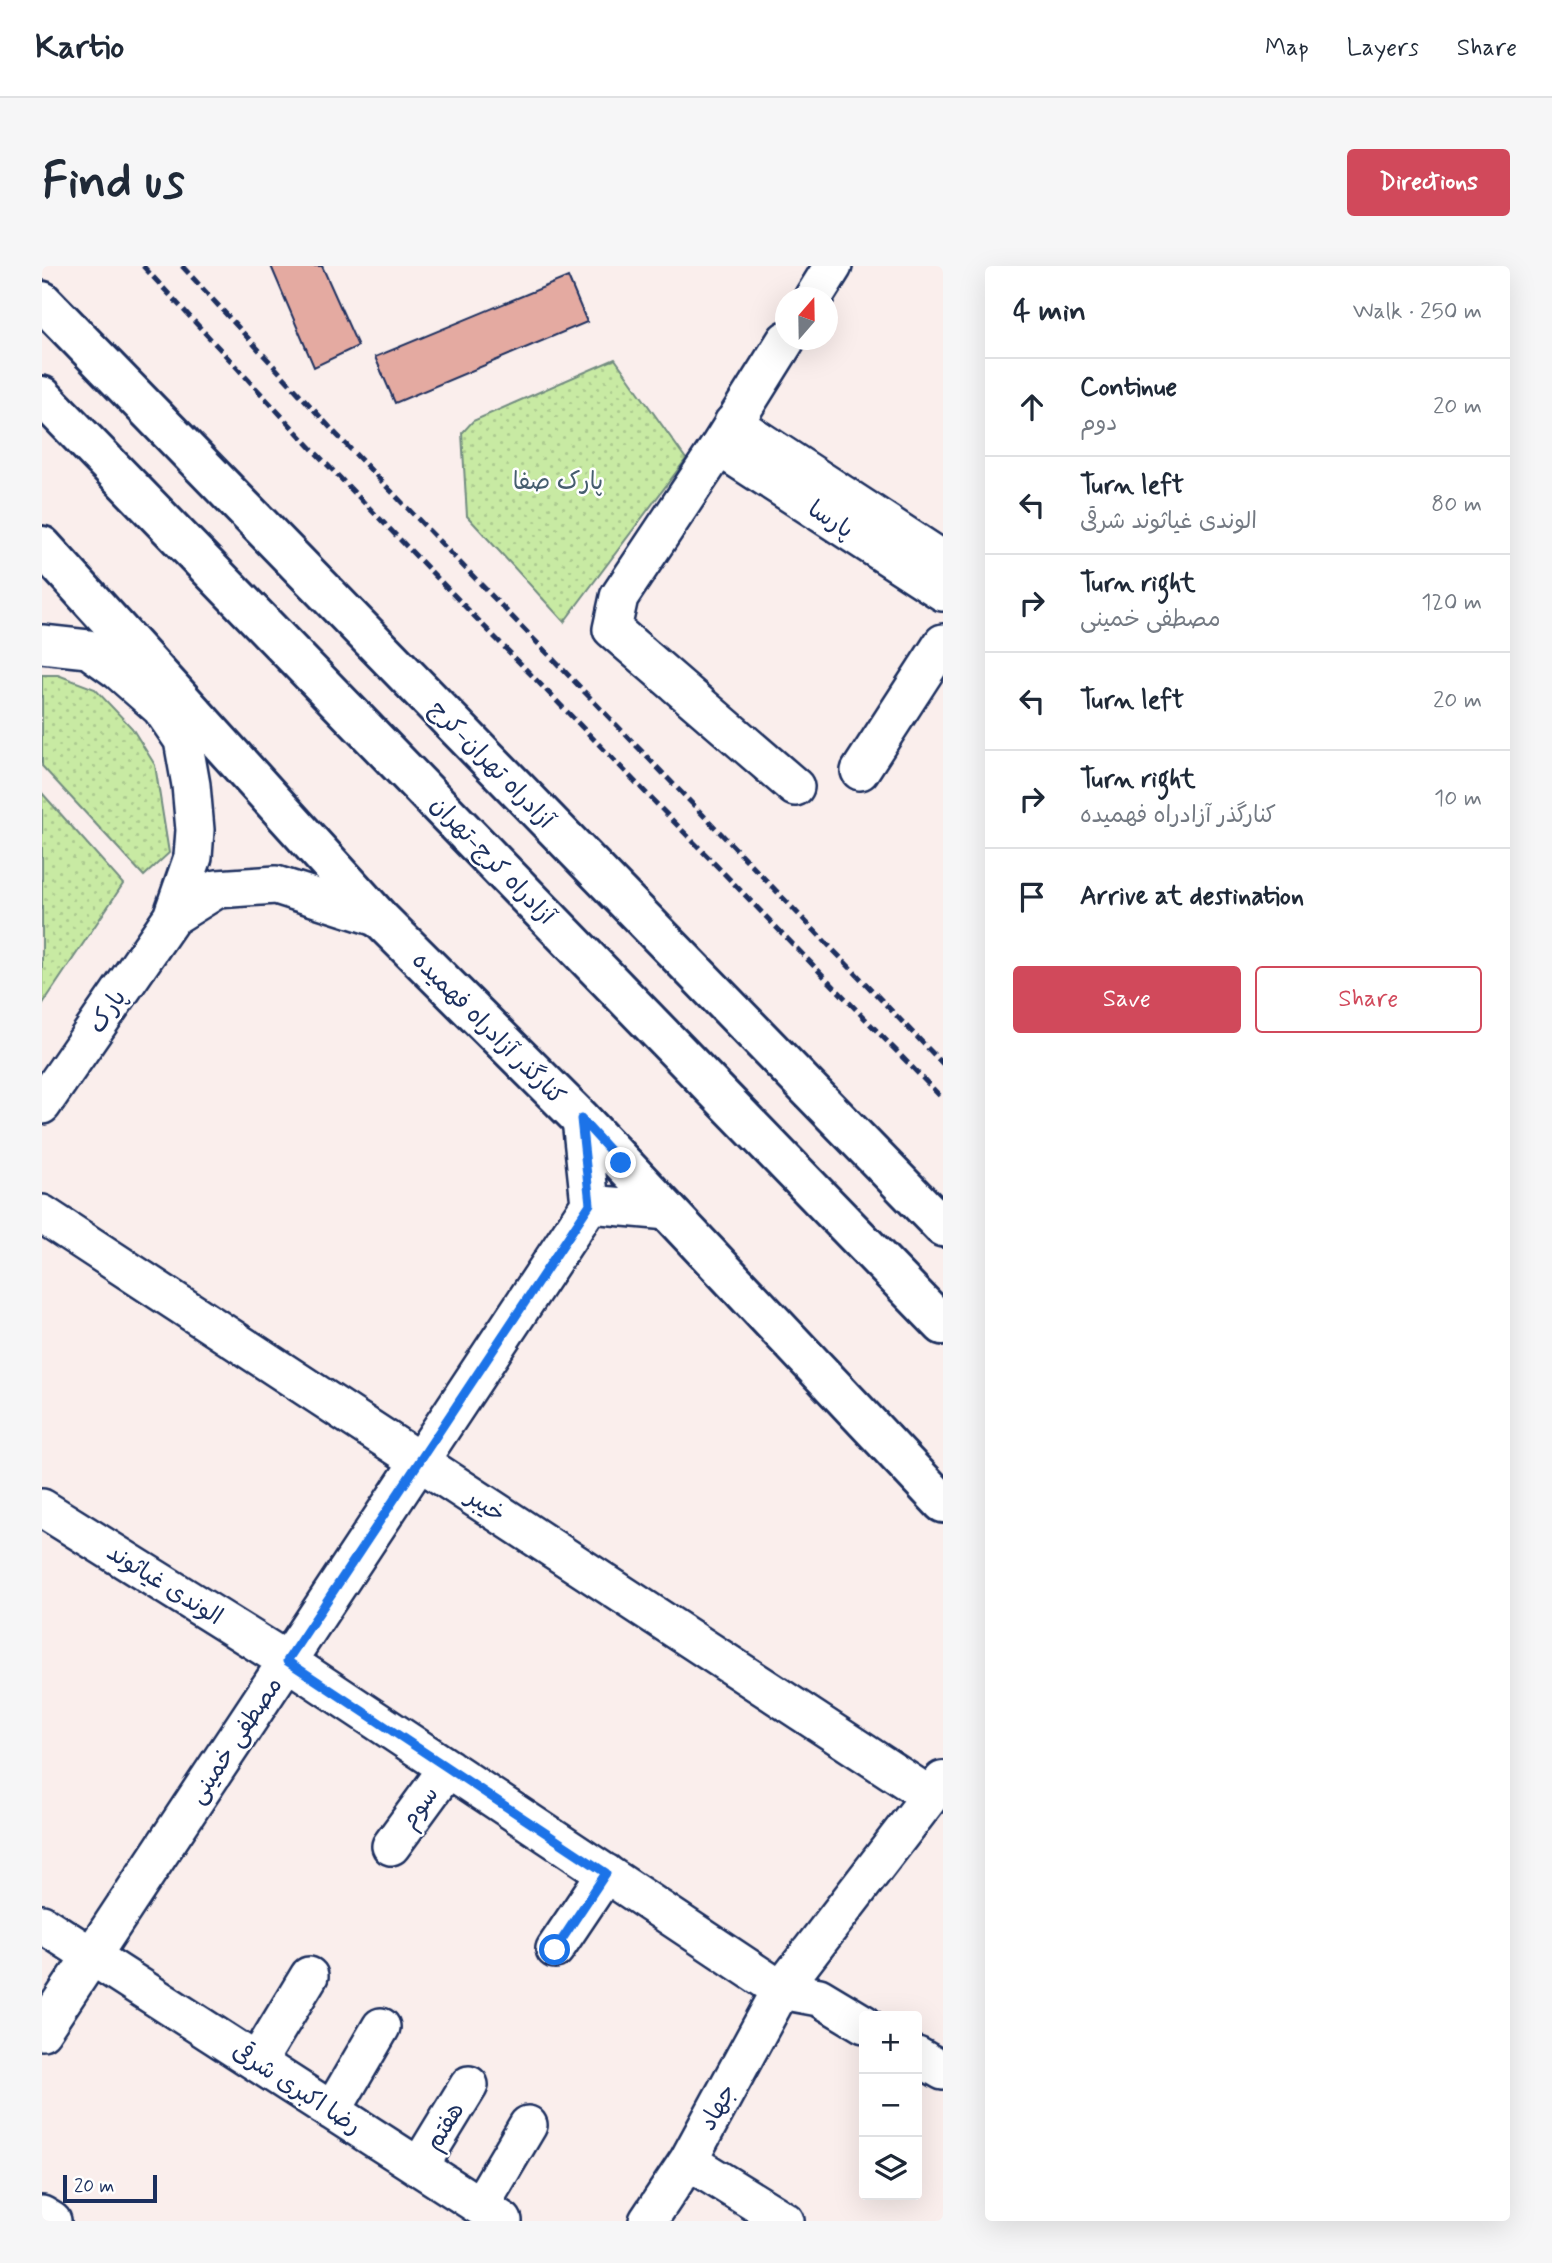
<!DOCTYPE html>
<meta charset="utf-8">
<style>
:root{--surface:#fff;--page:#f6f6f7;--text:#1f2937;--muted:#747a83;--line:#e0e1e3;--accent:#d1495b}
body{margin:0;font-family:Mynerve,"Playpen Sans Arabic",sans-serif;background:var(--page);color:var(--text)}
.controls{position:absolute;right:21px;bottom:21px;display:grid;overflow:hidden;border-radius:7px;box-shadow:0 7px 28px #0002}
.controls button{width:63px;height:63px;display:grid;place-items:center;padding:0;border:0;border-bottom:2px solid var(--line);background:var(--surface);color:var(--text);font:35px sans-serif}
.compass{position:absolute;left:733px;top:21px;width:63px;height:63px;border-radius:50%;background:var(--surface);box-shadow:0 7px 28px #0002;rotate:20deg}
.scale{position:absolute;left:21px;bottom:18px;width:94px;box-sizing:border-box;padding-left:7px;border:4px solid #1b2f5e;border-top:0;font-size:19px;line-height:24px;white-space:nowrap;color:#1b2f5e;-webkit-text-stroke:5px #fff;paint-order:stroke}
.stop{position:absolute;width:21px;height:21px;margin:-16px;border:5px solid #1a73e8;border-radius:50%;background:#fff}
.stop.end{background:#1a73e8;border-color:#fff;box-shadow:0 2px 7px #0008}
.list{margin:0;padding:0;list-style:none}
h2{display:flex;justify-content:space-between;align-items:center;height:91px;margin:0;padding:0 28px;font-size:30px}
h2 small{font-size:23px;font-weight:400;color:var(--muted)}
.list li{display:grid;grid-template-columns:46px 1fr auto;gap:21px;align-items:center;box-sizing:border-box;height:98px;padding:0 28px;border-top:2px solid var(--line)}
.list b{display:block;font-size:26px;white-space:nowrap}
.list p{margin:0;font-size:23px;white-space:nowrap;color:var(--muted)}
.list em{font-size:23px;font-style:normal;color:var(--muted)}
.actions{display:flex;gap:14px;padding:21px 28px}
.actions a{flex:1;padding:16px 0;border:2px solid var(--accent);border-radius:7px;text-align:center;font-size:24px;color:var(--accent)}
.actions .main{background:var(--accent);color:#fff}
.icon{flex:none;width:38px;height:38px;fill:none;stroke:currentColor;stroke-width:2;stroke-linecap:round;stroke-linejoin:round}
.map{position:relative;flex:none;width:901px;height:1955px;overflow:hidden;border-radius:7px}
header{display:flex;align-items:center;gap:42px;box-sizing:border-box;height:98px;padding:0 35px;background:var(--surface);border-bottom:2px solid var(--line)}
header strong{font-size:33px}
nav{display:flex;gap:38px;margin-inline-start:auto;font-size:24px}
.intro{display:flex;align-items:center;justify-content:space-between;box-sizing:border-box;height:168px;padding:0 42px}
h1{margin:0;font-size:49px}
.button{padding:18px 32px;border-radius:7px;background:var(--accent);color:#fff;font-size:24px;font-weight:700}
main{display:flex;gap:42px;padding:0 42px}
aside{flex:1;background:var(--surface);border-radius:7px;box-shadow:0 7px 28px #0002}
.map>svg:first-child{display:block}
.green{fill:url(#green-dots);stroke:#728c80;stroke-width:2}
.building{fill:#e4aaa1;stroke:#1b2f5e;stroke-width:2}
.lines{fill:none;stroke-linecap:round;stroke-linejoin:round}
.minor-casing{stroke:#1b2f5e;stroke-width:42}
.major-casing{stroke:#1b2f5e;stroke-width:44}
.highway-casing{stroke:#1b2f5e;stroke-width:44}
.minor{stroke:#fff;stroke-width:37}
.major{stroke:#fff;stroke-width:38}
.highway{stroke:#fff;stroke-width:38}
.rail{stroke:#1b2f5e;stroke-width:5;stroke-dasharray:10 5;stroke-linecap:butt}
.route{stroke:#1a73e8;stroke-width:9}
.labels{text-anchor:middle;stroke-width:5;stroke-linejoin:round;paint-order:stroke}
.park-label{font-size:24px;fill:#465e6f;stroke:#fff}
.street-label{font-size:24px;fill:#1b2f5e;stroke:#fff}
</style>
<header>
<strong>Kartio</strong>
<nav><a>Map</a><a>Layers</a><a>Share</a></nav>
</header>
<div class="intro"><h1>Find us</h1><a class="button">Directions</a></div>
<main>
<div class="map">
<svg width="901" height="1955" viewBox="0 0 901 1955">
<defs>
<pattern id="green-dots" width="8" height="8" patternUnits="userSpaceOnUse" patternTransform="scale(1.75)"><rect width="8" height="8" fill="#c8eaa3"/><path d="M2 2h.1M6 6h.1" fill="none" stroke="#abc98f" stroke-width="1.8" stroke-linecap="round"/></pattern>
</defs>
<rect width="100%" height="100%" fill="#faeeec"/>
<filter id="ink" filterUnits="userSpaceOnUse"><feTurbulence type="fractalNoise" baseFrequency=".0143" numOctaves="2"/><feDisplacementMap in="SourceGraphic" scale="14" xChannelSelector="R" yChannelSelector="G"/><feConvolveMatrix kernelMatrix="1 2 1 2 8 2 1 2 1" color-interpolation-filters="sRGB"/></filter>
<g filter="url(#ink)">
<path class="green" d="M573,93L644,193L522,356L425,250L420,167L431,155Z
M0,409H16L53,423L90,462L113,499L127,587L102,610L0,500Z
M0,527L81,618L0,739Z"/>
<path class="building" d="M229,0H280L316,80L272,101Z
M526,11L545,56L353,137L333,91Z"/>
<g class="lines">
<defs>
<path id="minor" d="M771,32L791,0
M744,74L677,181L577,331L570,363L753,521
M691,157L901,294
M677,181L901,326
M0,378L46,383L77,405L119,442L141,474L149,519L153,564L151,591L130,651L0,839
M818,505L901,377
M130,651L175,623L234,619L337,652
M539,853L548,938
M548,938L626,945
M0,948L888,1530
M0,1242L245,1395L739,1724L777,1731L822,1758
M349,1580L406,1502
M0,1658L461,1955
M513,1683L564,1607
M0,1765L548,938
M875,1790L901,1805
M215,1796L267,1710
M290,1845L339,1761
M646,1895L743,1955
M377,1901L427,1819
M438,1940L486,1859
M0,1949L10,1955
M606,1955L646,1895L739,1724L888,1530L901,1519"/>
<path id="major" d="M0,280L337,652L539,853L901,1237
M897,1522L901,1515"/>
<path id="highway" d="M0,35L901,961
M0,130L901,1059"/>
</defs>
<use href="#minor" class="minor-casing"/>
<use href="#major" class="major-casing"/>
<use href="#highway" class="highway-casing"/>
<use href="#minor" class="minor"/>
<use href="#major" class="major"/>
<use href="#highway" class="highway"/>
<path class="rail" d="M101,0L274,187L901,833
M140,0L295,169L901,798"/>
</g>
</g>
<g class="lines" filter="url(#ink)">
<path class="route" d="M513,1684L564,1607L245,1395L548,938L539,853L579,897"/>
</g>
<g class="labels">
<g class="park-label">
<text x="516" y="223">پارک صفا</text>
</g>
<g class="street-label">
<text transform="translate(789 253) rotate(33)" y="8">پارسا</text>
<text transform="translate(450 498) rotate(46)" y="8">آزادراه تهران-کرج</text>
<text transform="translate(451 594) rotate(46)" y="8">آزادراه کرج-تهران</text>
<text transform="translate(65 745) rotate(-56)" y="8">پارک</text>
<text transform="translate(447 762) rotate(45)" y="8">کنارگذر آزادراه فهمیده</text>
<text transform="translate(444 1239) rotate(33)" y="8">خیبر</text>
<text transform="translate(123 1318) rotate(32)" y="8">الوندی غیاثوند</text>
<text transform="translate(193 1474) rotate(-56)" y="8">مصطفی خمینی</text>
<text transform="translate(377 1541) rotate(-54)" y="8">سوم</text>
<text transform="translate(255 1822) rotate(33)" y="8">رضا اکبری شرقی</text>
<text transform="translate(675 1841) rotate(-61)" y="8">جهاد</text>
<text transform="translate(402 1860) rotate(-58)" y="8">هفتم</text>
</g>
</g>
</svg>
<div class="controls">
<button>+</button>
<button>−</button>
<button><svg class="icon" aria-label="layers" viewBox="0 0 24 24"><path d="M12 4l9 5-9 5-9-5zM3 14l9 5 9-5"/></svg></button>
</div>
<svg class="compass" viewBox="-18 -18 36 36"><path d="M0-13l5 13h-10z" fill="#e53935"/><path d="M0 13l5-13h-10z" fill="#747a83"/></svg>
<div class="scale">20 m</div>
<div class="stop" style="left:513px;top:1684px"></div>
<div class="stop end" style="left:579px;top:897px"></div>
</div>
<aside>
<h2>4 min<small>Walk · 250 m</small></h2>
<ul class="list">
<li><svg class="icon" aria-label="ahead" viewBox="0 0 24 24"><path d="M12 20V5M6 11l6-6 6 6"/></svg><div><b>Continue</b><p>دوم</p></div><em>20 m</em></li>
<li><svg class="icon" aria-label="left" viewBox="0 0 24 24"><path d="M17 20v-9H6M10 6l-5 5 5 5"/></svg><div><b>Turn left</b><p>الوندی غیاثوند شرقی</p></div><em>80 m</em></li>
<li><svg class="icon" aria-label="right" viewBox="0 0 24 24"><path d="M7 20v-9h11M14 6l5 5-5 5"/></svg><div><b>Turn right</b><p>مصطفی خمینی</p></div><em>120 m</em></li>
<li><svg class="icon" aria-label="left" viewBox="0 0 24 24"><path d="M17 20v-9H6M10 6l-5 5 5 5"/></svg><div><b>Turn left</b></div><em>20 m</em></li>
<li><svg class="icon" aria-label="right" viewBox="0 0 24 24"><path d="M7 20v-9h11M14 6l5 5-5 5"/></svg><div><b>Turn right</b><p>کنارگذر آزادراه فهمیده</p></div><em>10 m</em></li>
<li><svg class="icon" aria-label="arrive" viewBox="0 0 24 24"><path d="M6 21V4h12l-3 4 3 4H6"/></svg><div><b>Arrive at destination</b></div></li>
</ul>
<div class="actions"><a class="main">Save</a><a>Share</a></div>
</aside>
</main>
